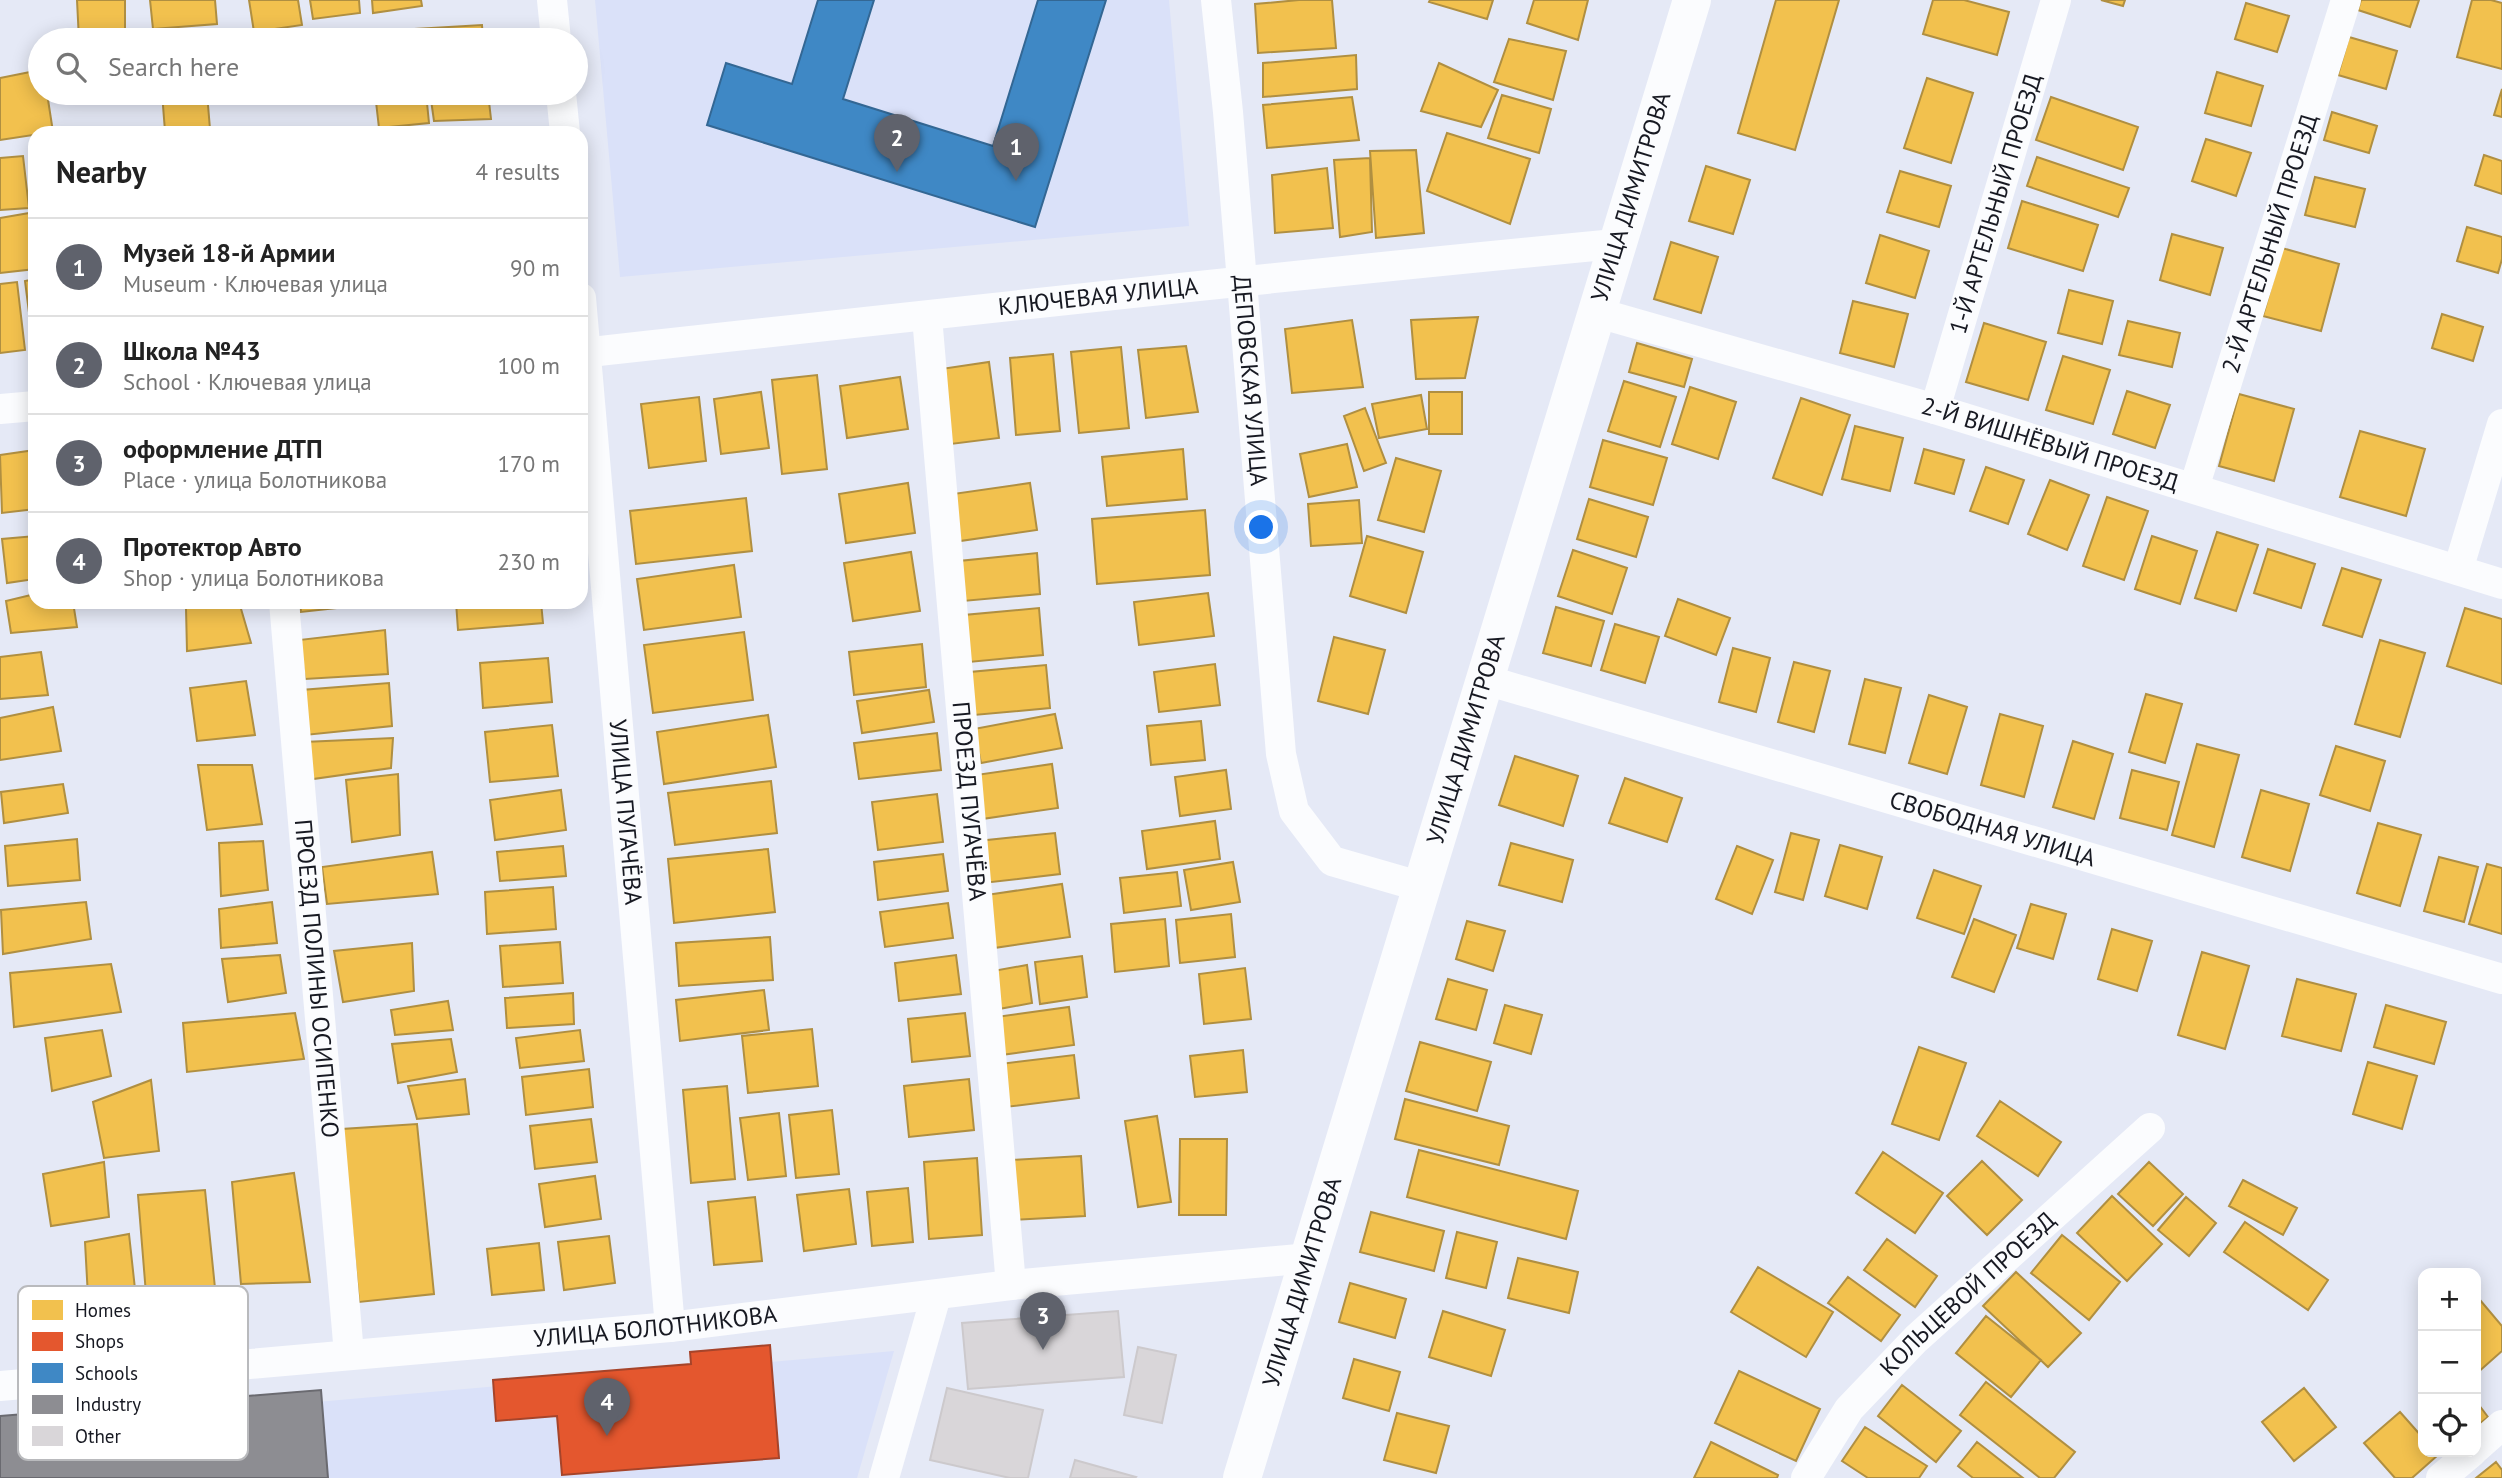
<!DOCTYPE html>
<meta charset="utf-8">
<style>
:root{--surface:#fff;--page:#f6f6f6;--text:#222;--muted:#767676;--line:#e0e0e0;--accent:#5f626c}
body{margin:0;font-family:"PT Sans",sans-serif;background:var(--page);color:var(--text)}
.controls{position:absolute;right:21px;bottom:21px;display:grid;overflow:hidden;border-radius:14px;box-shadow:0 4px 18px #0003}
.controls button{width:63px;height:63px;display:grid;place-items:center;padding:0;border:0;border-bottom:2px solid var(--line);background:var(--surface);color:var(--text);font:35px sans-serif}
.you{position:absolute;left:1262px;top:528px;width:24px;height:24px;margin:-18px;border:5px solid #fff;border-radius:50%;background:#1a73e8;box-shadow:0 0 0 10px #1a73e833}
.badge{display:grid;place-items:center;width:46px;height:46px;border-radius:50%;background:var(--accent);color:#fff;font-size:23px;font-weight:700}
.pin{position:absolute;translate:-50% -58px;filter:drop-shadow(0 2px 4px #0008)}
.pin::after{content:'';position:absolute;top:37px;width:24px;height:21px;background:inherit;clip-path:polygon(0 0,100% 0,50% 100%)}
.list{margin:0;padding:0;list-style:none}
h2{display:flex;justify-content:space-between;align-items:center;height:91px;margin:0;padding:0 28px;font-size:30px}
h2 small{font-size:23px;font-weight:400;color:var(--muted)}
.list li{display:grid;grid-template-columns:46px 1fr auto;gap:21px;align-items:center;box-sizing:border-box;height:98px;padding:0 28px;border-top:2px solid var(--line)}
.list b{display:block;font-size:26px;white-space:nowrap}
.list p{margin:0;font-size:23px;white-space:nowrap;color:var(--muted)}
.list em{font-size:23px;font-style:normal;color:var(--muted)}
.icon{flex:none;width:38px;height:38px;fill:none;stroke:currentColor;stroke-width:2;stroke-linecap:round;stroke-linejoin:round}
.map{position:relative;flex:none;width:2502px;height:1478px;overflow:hidden}
.search{position:absolute;background:var(--surface);box-shadow:0 4px 18px #0003;left:28px;top:28px;width:560px;height:77px;display:flex;align-items:center;gap:18px;box-sizing:border-box;padding:0 24px;border-radius:38px;color:var(--muted);font-size:26px}
.panel{position:absolute;background:var(--surface);box-shadow:0 4px 18px #0003;left:28px;top:126px;width:560px;height:483px;border-radius:21px}
.map>svg:first-child{display:block}
.built{fill:#dae1f9}
.homes{fill:#f2c14e;stroke:#b08f41;stroke-width:2}
.shops{fill:#e4572e;stroke:#a6442a;stroke-width:2}
.schools{fill:#3f88c5;stroke:#336794;stroke-width:2}
.industry{fill:#8d8d92;stroke:#6a6a70;stroke-width:2}
.building{fill:#d9d6d9;stroke:#ccc9cc;stroke-width:2}
.lines{fill:none;stroke-linecap:round;stroke-linejoin:round}
.street{stroke:#fbfcfe;stroke-width:30}
.secondary{stroke:#fbfcfe;stroke-width:38}
.labels{text-anchor:middle;stroke-width:7;stroke-linejoin:round;paint-order:stroke}
.street-label{font-size:24px;fill:#171922;stroke:#fff}
.key{fill:#fff;stroke:#b9babd;stroke-width:2}
.key-label{font-size:19px;fill:#171922}
</style>
<div class="map">
<svg width="2502" height="1478" viewBox="0 0 2502 1478">
<rect width="100%" height="100%" fill="#e5e9f6"/>
<path class="built" d="M595,0H1169L1189,226L620,277Z
M894,1351L857,1478H0V1430Z"/>
<path class="homes" d="M77,0H125V40H79Z
M150,0H215L217,24L153,29Z
M249,0H298L302,25L254,32Z
M310,0H359L360,13L313,19Z
M372,0H421L422,6L373,13Z
M1299,0H1332L1336,48L1258,53L1255,4Z
M1430,0H1493L1487,19L1429,2Z
M1534,0H1588L1578,40L1527,23Z
M1776,0H1839L1795,150L1738,133Z
M1933,0H1964L2009,12L1997,55L1923,34Z
M2101,0H2125L2123,6Z
M2361,0H2419L2410,27L2358,10Z
M2472,0H2491L2502,3V69L2457,57Z
M2246,3L2289,16L2277,52L2235,39Z
M482,25L483,40H399L398,30Z
M203,36L204,40H160V39Z
M2349,37L2397,51L2386,89L2338,75Z
M1509,39L1566,51L1553,100L1494,82Z
M1356,55L1357,89L1263,97V63Z
M1439,63L1498,90L1481,127L1421,111Z
M40,70V93H47L53,132L0,140V78Z
M2217,72L2263,86L2251,126L2205,113Z
M1927,78L1973,93L1951,163L1904,148Z
M2502,89V117L2494,115Z
M162,93H207L210,129L165,131Z
M375,93H426L429,123L379,128Z
M430,93H488L491,119L434,121Z
M1502,95L1551,109L1539,153L1488,138Z
M1352,97L1359,140L1267,148L1263,105Z
M2051,97L2138,127L2123,170L2036,140Z
M2332,112L2377,126L2369,153L2324,140Z
M1447,133L1530,159L1510,224L1427,191Z
M2206,139L2251,153L2236,196L2192,181Z
M1416,150L1424,233L1376,238L1370,151Z
M2484,155L2502,161V194L2475,185Z
M23,156L29,208L0,210V158Z
M2037,157L2129,188L2118,217L2027,186Z
M1370,158L1372,232L1340,237L1334,160Z
M1706,166L1750,180L1733,234L1689,221Z
M1327,168L1333,228L1275,233L1272,175Z
M1900,171L1951,186L1939,227L1887,212Z
M2315,177L2365,189L2355,227L2305,215Z
M2022,201L2098,225L2083,271L2008,248Z
M35,212V269L0,273V218Z
M2467,227L2502,237V259L2498,273L2457,261Z
M2172,234L2223,248L2210,295L2160,280Z
M1880,235L1929,251L1915,298L1866,283Z
M1671,242L1718,257L1701,313L1654,299Z
M2282,248L2339,264L2321,331L2263,316Z
M35,279V344H33L25,281Z
M17,282L25,350L0,353V284Z
M2069,290L2113,301L2102,344L2058,333Z
M1853,301L1908,314L1894,367L1840,353Z
M2442,314L2483,327L2473,361L2432,348Z
M1478,317L1465,378L1416,379L1411,320Z
M1352,320L1363,387L1292,393L1285,329Z
M2128,321L2180,333L2172,367L2119,355Z
M1984,323L2046,342L2028,400L1966,382Z
M1637,343L1692,359L1684,387L1629,372Z
M1186,346L1198,412L1146,418L1138,350Z
M1121,347L1129,428L1079,433L1071,352Z
M1053,354L1060,431L1016,435L1010,358Z
M2063,356L2110,370L2093,424L2046,410Z
M989,362L999,438L951,444L941,369Z
M817,375L827,469L782,474L772,380Z
M900,377L908,429L847,438L840,386Z
M1624,381L1676,397L1660,447L1608,431Z
M1690,387L1736,402L1718,459L1672,444Z
M2127,391L2170,405L2155,448L2113,434Z
M761,392L769,448L721,454L714,399Z
M1429,392H1462V434H1429Z
M2239,394L2294,409L2274,481L2219,466Z
M1421,395L1427,429L1379,438L1372,404Z
M699,397L706,461L649,468L641,404Z
M1801,398L1850,415L1822,495L1773,478Z
M1365,408L1386,463L1364,471L1344,416Z
M1855,426L1903,438L1890,491L1842,479Z
M2360,431L2425,449L2406,516L2340,497Z
M1603,440L1667,458L1653,505L1590,487Z
M1347,444L1357,487L1309,497L1300,454Z
M1183,449L1187,499L1107,506L1102,457Z
M1924,449L1964,460L1954,494L1915,483Z
M35,450V509L2,513L0,455Z
M1396,458L1441,471L1424,532L1378,520Z
M1986,467L2024,480L2008,524L1970,511Z
M2050,480L2089,495L2067,550L2028,534Z
M908,483L915,533L846,543L839,494Z
M1030,483L1037,530L960,541L953,494Z
M2107,497L2148,511L2124,580L2083,566Z
M746,498L752,551L636,564L630,511Z
M1589,499L1648,517L1636,557L1577,539Z
M1359,500L1362,543L1311,546L1308,504Z
M1205,510L1210,575L1097,584L1092,519Z
M2217,532L2258,545L2236,611L2195,598Z
M35,536V579L7,583L2,539Z
M1367,536L1423,552L1406,613L1350,596Z
M2152,536L2197,551L2180,604L2135,589Z
M2268,549L2315,564L2301,608L2254,593Z
M1573,550L1627,568L1612,614L1558,596Z
M911,552L920,611L853,621L844,563Z
M1037,553L1040,594L963,601L959,561Z
M734,565L741,617L644,630L637,579Z
M2342,568L2381,580L2362,637L2323,625Z
M1208,593L1214,636L1139,645L1134,602Z
M35,594V602H73L77,627L11,633L6,601Z
M1678,599L1730,618L1716,655L1665,636Z
M212,602H239L251,643L187,651L186,608Z
M300,602H382L383,603L301,612Z
M456,602H541L543,623L458,630Z
M1556,607L1604,621L1591,666L1543,653Z
M1039,608L1043,655L969,662L964,615Z
M2465,608L2502,619V684L2447,666Z
M1615,624L1659,637L1645,683L1601,670Z
M385,630L388,674L305,679L299,640Z
M744,632L753,700L653,713L644,645Z
M1334,637L1385,650L1368,714L1318,701Z
M2380,640L2425,653L2400,737L2355,724Z
M922,644L926,687L854,695L849,652Z
M1733,648L1770,658L1756,712L1719,702Z
M41,652L48,695L0,699V657Z
M548,658L552,702L483,708L480,663Z
M1794,662L1830,671L1814,732L1778,722Z
M1215,664L1220,705L1159,712L1154,672Z
M1046,665L1050,708L974,715L970,672Z
M1865,679L1901,688L1885,753L1849,744Z
M246,681L255,735L197,741L190,688Z
M389,683L392,726L305,735L301,690Z
M929,690L934,722L862,733L857,701Z
M2146,694L2182,704L2165,763L2129,752Z
M1929,695L1967,707L1947,774L1909,763Z
M53,707L61,751L0,760V718Z
M1055,714L1062,748L981,763L974,729Z
M2000,714L2043,726L2024,797L1981,785Z
M768,715L776,767L664,784L657,732Z
M1201,721L1205,760L1151,765L1147,726Z
M552,725L558,776L490,782L485,732Z
M937,733L941,770L859,779L854,743Z
M393,738L391,768L306,780L304,742Z
M2073,741L2113,754L2094,819L2053,807Z
M2197,744L2239,755L2214,847L2172,835Z
M2336,746L2385,761L2370,811L2320,795Z
M1515,756L1578,776L1563,826L1499,805Z
M1052,764L1058,808L982,819L976,775Z
M198,765H252L262,824L207,830Z
M1226,770L1231,809L1180,816L1175,777Z
M2132,770L2179,782L2167,830L2120,818Z
M398,774L400,835L352,842L346,780Z
M1625,778L1682,798L1667,842L1609,823Z
M771,781L777,833L675,845L668,793Z
M63,784L68,813L4,823L1,792Z
M561,790L566,830L495,840L490,800Z
M2261,790L2309,804L2290,871L2242,857Z
M937,794L943,842L878,850L872,802Z
M1215,821L1220,859L1147,869L1142,831Z
M2378,823L2421,835L2400,906L2357,893Z
M1055,833L1060,874L983,883L978,841Z
M1791,833L1819,840L1803,900L1775,892Z
M77,839L80,880L8,886L5,846Z
M263,841L268,890L221,896L219,843Z
M1511,843L1573,860L1562,902L1499,885Z
M1840,845L1882,857L1867,909L1825,896Z
M563,846L566,876L500,881L497,852Z
M1737,846L1773,860L1752,914L1716,899Z
M768,849L775,912L674,923L668,859Z
M432,852L438,894L327,904L322,867Z
M943,854L948,891L878,900L874,862Z
M2439,857L2478,867L2464,922L2424,911Z
M1233,862L1240,902L1191,910L1184,870Z
M2487,864L2502,868V934L2469,924Z
M1934,870L1981,886L1964,934L1917,918Z
M1177,872L1181,906L1124,913L1120,878Z
M1062,884L1070,937L994,948L986,895Z
M553,887L556,929L487,934L485,892Z
M86,902L91,939L3,954L1,910Z
M272,902L277,943L221,948L219,909Z
M948,903L953,938L885,947L880,912Z
M2031,904L2066,914L2053,959L2017,948Z
M1231,914L1235,957L1180,963L1176,920Z
M1165,919L1169,966L1115,972L1111,924Z
M1974,919L2016,935L1994,992L1952,977Z
M1467,921L1505,931L1493,971L1456,959Z
M2112,929L2152,941L2137,991L2098,979Z
M770,937L773,980L679,986L676,943Z
M560,942L563,983L503,987L500,946Z
M412,943L414,991L343,1002L334,951Z
M2202,952L2249,966L2225,1049L2178,1035Z
M280,955L286,993L228,1002L222,959Z
M956,955L961,994L899,1001L895,963Z
M1082,956L1087,997L1040,1004L1035,962Z
M111,964L121,1012L14,1027L10,973Z
M1027,965L1032,1003L999,1009L993,971Z
M1245,968L1251,1019L1204,1024L1199,974Z
M1448,979L1487,990L1476,1030L1436,1019Z
M2297,979L2356,994L2341,1051L2282,1036Z
M764,990L769,1030L680,1041L676,1000Z
M573,993L574,1024L507,1028L505,998Z
M448,1001L453,1030L395,1035L391,1010Z
M1505,1005L1542,1015L1531,1054L1494,1043Z
M2386,1005L2446,1022L2434,1064L2374,1047Z
M1069,1007L1074,1045L1001,1055L996,1017Z
M295,1013L304,1059L187,1072L183,1023Z
M965,1013L970,1056L912,1062L908,1019Z
M812,1029L818,1086L748,1093L742,1036Z
M102,1030L111,1076L52,1091L45,1038Z
M580,1030L584,1061L520,1068L516,1038Z
M451,1039L457,1072L398,1083L392,1044Z
M1420,1042L1491,1062L1477,1111L1406,1091Z
M1919,1047L1966,1063L1939,1140L1892,1124Z
M1243,1050L1247,1092L1195,1097L1190,1056Z
M1074,1055L1079,1098L1005,1107L1000,1064Z
M2368,1062L2417,1076L2402,1129L2353,1114Z
M589,1069L593,1107L526,1115L522,1077Z
M465,1079L469,1114L417,1119L408,1086Z
M969,1079L974,1130L909,1137L904,1086Z
M151,1080L159,1151L104,1158L93,1102Z
M727,1086L735,1179L691,1183L683,1090Z
M1405,1099L1509,1126L1499,1165L1395,1139Z
M2000,1101L2061,1142L2038,1176L1977,1136Z
M832,1110L839,1174L796,1178L789,1115Z
M779,1113L786,1176L748,1180L740,1118Z
M1157,1116L1171,1202L1138,1207L1125,1121Z
M591,1119L597,1162L535,1169L530,1126Z
M417,1124L434,1294L359,1302L342,1129Z
M1180,1139H1227L1226,1215H1179Z
M1419,1150L1578,1191L1566,1239L1407,1197Z
M1883,1152L1943,1193L1915,1233L1856,1193Z
M1081,1156L1085,1216L1013,1220L1010,1160Z
M977,1158L982,1235L929,1239L924,1162Z
M1982,1161L2022,1200L1987,1235L1947,1196Z
M104,1162L109,1217L51,1226L43,1174Z
M2149,1162L2183,1194L2153,1226L2118,1194Z
M294,1173L310,1282L241,1284L232,1182Z
M595,1176L601,1219L545,1227L539,1184Z
M2243,1180L2297,1208L2283,1235L2229,1206Z
M908,1188L913,1242L872,1246L867,1192Z
M849,1189L856,1244L804,1251L797,1195Z
M205,1190L215,1288L146,1294L138,1195Z
M2112,1196L2162,1244L2127,1281L2077,1233Z
M755,1197L762,1261L714,1265L708,1202Z
M2186,1197L2216,1223L2189,1256L2158,1230Z
M1371,1212L1444,1231L1434,1271L1360,1252Z
M2245,1222L2328,1280L2308,1310L2224,1252Z
M1457,1232L1497,1242L1486,1288L1446,1278Z
M129,1234L135,1289L88,1297L85,1242Z
M2062,1235L2120,1282L2089,1320L2031,1273Z
M609,1236L615,1283L564,1290L558,1242Z
M1887,1239L1937,1276L1915,1307L1864,1270Z
M539,1243L544,1290L492,1295L487,1249Z
M1518,1258L1578,1272L1569,1313L1508,1298Z
M1758,1267L1833,1312L1806,1357L1731,1312Z
M2016,1272L2081,1333L2048,1367L1983,1306Z
M1848,1277L1900,1315L1881,1341L1828,1303Z
M1350,1283L1406,1299L1395,1338L1339,1322Z
M2480,1300L2502,1326V1351L2476,1374V1304Z
M1443,1311L1505,1330L1491,1376L1429,1357Z
M1986,1316L2041,1360L2011,1397L1956,1353Z
M1354,1359L1400,1372L1389,1411L1343,1398Z
M1739,1371L1820,1409L1796,1461L1715,1423Z
M1986,1382L2075,1452L2054,1478H2040L1960,1415Z
M1902,1385L1961,1431L1936,1462L1878,1416Z
M2304,1388L2336,1427L2294,1461L2262,1422Z
M2476,1401L2488,1417L2476,1427Z
M2400,1412L2423,1438V1452H2435L2438,1455L2412,1478H2395L2364,1443Z
M1397,1413L1449,1426L1436,1473L1384,1460Z
M1865,1427L1927,1466L1919,1478H1868L1842,1461Z
M1711,1442L1778,1475L1777,1478H1694Z
M1977,1442L2023,1478H1973L1958,1466Z
M2496,1462L2502,1470V1478H2476Z"/>
<path class="shops" d="M770,1345L779,1458L562,1475L557,1416L496,1421L493,1380L691,1364L690,1352Z"/>
<path class="schools" d="M818,0H874L843,99L993,146L1038,0H1106L1035,227L707,125L726,63L792,84Z"/>
<path class="industry" d="M321,1390L328,1478H0V1416Z"/>
<path class="building" d="M1118,1311L1124,1377L968,1389L962,1323Z
M1138,1347L1176,1355L1162,1423L1124,1415Z
M947,1388L1043,1410L1028,1478H1010L930,1460Z
M1075,1460L1136,1477L1135,1478H1070Z"/>
<g class="lines">
<g class="street">
<path d="M552,0L556,40"/>
<path id="s1" d="M1216,0L1228,112L1281,754L1294,811L1332,861L1422,887"/>
<path d="M561,93L565,133"/>
<path id="s2" d="M581,298L670,1327"/>
<path id="s3" d="M1595,312L1935,409L2502,584"/>
<path id="s4" d="M927,317L1011,1285"/>
<path id="s5" d="M581,353C926,315 1270,277 1615,244"/>
<path d="M0,409L35,406"/>
<path id="s6" d="M1935,409L2056,0"/>
<path id="s7" d="M2194,488L2346,0"/>
<path d="M2458,570L2502,424"/>
<path id="s8" d="M284,602L349,1354"/>
<path id="s9" d="M1486,680L2502,979"/>
<path id="s10" d="M0,1386L670,1327L1011,1285L1310,1258"/>
<path d="M2476,1448L2502,1425"/>
<path d="M884,1478L936,1296"/>
<path id="s11" d="M1806,1478L1849,1409L1916,1339L2150,1128"/>
<path d="M2441,1478L2472,1452"/>
</g>
<path class="secondary" id="s12" d="M1242,1478C1394,986 1538,491 1692,0"/>
</g>
<g class="labels">
<g class="street-label">
<text dy="8" stroke="none"><textPath href="#s12" startOffset="1339">УЛИЦА ДИМИТРОВА</textPath></text>
<text dy="8" stroke="none"><textPath href="#s6" startOffset="214">1-Й АРТЕЛЬНЫЙ ПРОЕЗД</textPath></text>
<text dy="8" stroke="none"><textPath href="#s7" startOffset="256">2-Й АРТЕЛЬНЫЙ ПРОЕЗД</textPath></text>
<text dy="8" stroke="none"><textPath href="#s5" startOffset="520">КЛЮЧЕВАЯ УЛИЦА</textPath></text>
<text dy="8" stroke="none"><textPath href="#s1" startOffset="382">ДЕПОВСКАЯ УЛИЦА</textPath></text>
<text dy="8" stroke="none"><textPath href="#s3" startOffset="474">2-Й ВИШНЁВЫЙ ПРОЕЗД</textPath></text>
<text dy="8" stroke="none"><textPath href="#s12" startOffset="772">УЛИЦА ДИМИТРОВА</textPath></text>
<text dy="8" stroke="none"><textPath href="#s4" startOffset="486">ПРОЕЗД ПУГАЧЁВА</textPath></text>
<text dy="8" stroke="none"><textPath href="#s2" startOffset="516">УЛИЦА ПУГАЧЁВА</textPath></text>
<text dy="8" stroke="none"><textPath href="#s9" startOffset="528">СВОБОДНАЯ УЛИЦА</textPath></text>
<text dy="8" stroke="none"><textPath href="#s8" startOffset="378">ПРОЕЗД ПОЛИНЫ ОСИПЕНКО</textPath></text>
<text dy="8" stroke="none"><textPath href="#s12" startOffset="205">УЛИЦА ДИМИТРОВА</textPath></text>
<text dy="8" stroke="none"><textPath href="#s11" startOffset="247">КОЛЬЦЕВОЙ ПРОЕЗД</textPath></text>
<text dy="8" stroke="none"><textPath href="#s10" startOffset="658">УЛИЦА БОЛОТНИКОВА</textPath></text>
</g>
</g>
<rect x="18" y="1286" width="230" height="174" rx="10" class="key"/>
<rect x="32" y="1300" width="31" height="20" fill="#f2c14e"/>
<rect x="32" y="1332" width="31" height="19" fill="#e4572e"/>
<rect x="32" y="1363" width="31" height="20" fill="#3f88c5"/>
<rect x="32" y="1395" width="31" height="19" fill="#8d8d92"/>
<rect x="32" y="1426" width="31" height="20" fill="#d9d6d9"/>
<g class="key-label">
<text x="75" y="1317">Homes</text>
<text x="75" y="1348">Shops</text>
<text x="75" y="1380">Schools</text>
<text x="75" y="1411">Industry</text>
<text x="75" y="1443">Other</text>
</g>
</svg>
<div class="controls">
<button>+</button>
<button>−</button>
<button><svg class="icon" aria-label="locate" viewBox="0 0 24 24"><circle cx="12" cy="12" r="6"/><path d="M12 2v4M12 18v4M2 12h4M18 12h4"/></svg></button>
</div>
<div class="you"></div>
<div class="pin badge" style="left:1016px;top:181px">1</div>
<div class="pin badge" style="left:897px;top:172px">2</div>
<div class="pin badge" style="left:1043px;top:1350px">3</div>
<div class="pin badge" style="left:607px;top:1436px">4</div>
<div class="search"><svg class="icon" aria-label="search" viewBox="0 0 24 24"><circle cx="10" cy="10" r="6"/><path d="M15 15l6 6"/></svg>Search here</div>
<section class="panel">
<h2>Nearby<small>4 results</small></h2>
<ul class="list">
<li><span class="badge">1</span><div><b>Музей 18-й Армии</b><p>Museum · Ключевая улица</p></div><em>90 m</em></li>
<li><span class="badge">2</span><div><b>Школа №43</b><p>School · Ключевая улица</p></div><em>100 m</em></li>
<li><span class="badge">3</span><div><b>оформление ДТП</b><p>Place · улица Болотникова</p></div><em>170 m</em></li>
<li><span class="badge">4</span><div><b>Протектор Авто</b><p>Shop · улица Болотникова</p></div><em>230 m</em></li>
</ul>
</section>
</div>
